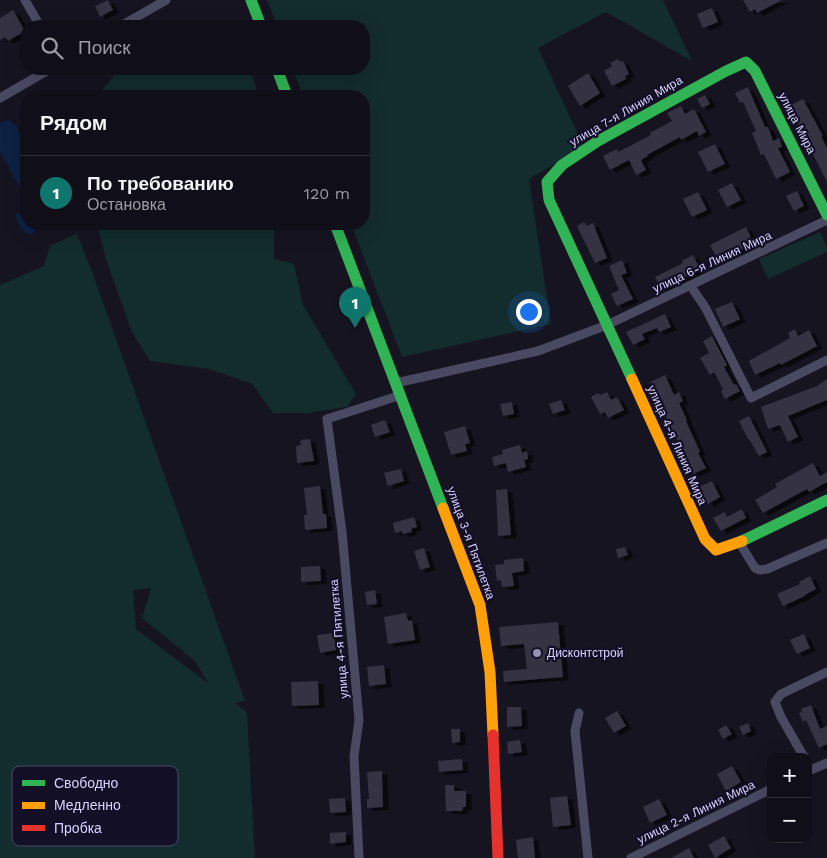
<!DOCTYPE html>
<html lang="ru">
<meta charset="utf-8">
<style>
:root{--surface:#100f19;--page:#191822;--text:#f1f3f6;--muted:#9c9ca2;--line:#302f38;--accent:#0f766e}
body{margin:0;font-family:"Work Sans",sans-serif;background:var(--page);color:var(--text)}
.controls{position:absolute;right:15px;bottom:15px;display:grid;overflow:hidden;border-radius:10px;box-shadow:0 5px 20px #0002}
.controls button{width:45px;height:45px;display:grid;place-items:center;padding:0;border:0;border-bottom:1px solid var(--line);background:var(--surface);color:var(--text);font:25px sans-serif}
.you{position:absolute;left:528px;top:311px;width:18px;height:18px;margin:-12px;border:4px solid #fff;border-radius:50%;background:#1a73e8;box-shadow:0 0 0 8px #1a73e833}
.badge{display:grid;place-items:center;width:32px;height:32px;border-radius:50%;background:var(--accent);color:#fff;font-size:16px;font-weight:700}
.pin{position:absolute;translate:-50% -41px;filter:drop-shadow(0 1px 2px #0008)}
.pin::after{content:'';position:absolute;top:26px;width:18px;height:15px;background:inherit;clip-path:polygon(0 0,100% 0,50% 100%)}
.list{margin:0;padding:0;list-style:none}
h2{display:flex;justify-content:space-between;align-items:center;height:65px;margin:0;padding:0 20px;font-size:21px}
h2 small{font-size:16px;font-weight:400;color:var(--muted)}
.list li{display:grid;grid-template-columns:32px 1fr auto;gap:15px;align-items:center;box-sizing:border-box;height:75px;padding:0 20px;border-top:1px solid var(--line)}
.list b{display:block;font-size:19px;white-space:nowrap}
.list p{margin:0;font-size:16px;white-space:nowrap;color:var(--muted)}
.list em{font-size:16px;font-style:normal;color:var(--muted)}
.icon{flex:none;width:28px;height:28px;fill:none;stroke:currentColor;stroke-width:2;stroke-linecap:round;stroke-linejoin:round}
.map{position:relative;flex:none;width:827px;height:858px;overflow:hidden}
.search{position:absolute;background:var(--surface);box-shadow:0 5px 20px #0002;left:20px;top:20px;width:350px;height:55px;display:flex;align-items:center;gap:12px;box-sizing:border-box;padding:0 18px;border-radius:20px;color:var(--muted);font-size:19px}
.panel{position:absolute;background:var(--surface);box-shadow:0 5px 20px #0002;left:20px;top:90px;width:350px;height:140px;border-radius:20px}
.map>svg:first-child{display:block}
.green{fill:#132c2d;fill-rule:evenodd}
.water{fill:#0d2144}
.building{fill:#343243;filter:url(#shadow)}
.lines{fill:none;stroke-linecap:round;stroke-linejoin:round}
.street{stroke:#4a4962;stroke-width:9}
.fast{stroke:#30b455;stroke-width:11}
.slow{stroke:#ff9f0a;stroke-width:11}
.jam{stroke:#e5322d;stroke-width:11}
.poi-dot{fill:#9591b1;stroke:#130f26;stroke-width:2}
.labels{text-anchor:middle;stroke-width:4.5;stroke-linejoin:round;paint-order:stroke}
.street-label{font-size:12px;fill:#d9d4ff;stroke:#130f26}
.poi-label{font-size:12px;fill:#d9d4ff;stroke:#130f26;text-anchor:start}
.key{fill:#130f26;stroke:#4e4a67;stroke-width:1}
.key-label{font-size:14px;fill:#d9d4ff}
</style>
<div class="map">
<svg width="827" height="858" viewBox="0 0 827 858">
<defs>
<filter id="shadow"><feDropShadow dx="5.5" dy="3" stdDeviation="0" flood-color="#0009"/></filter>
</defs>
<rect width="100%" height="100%" fill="#161421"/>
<path class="green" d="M267,0H663L692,61L606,12L538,48L584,147L529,179L551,324L402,357L351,224H364V96H303L293,69H364V26H277Z
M122,69H249L255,83L257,96H98L118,70Z
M97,224H274V259L294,264L303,305L356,394L347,407L308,413H273L252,384L209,369L150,361L132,332L106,259Z
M820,232L827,247V252L768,279L759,259Z
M77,233L95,280L245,701L235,703L247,712L255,858H0V285L44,266L50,246ZM151,588L142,618L195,661L208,683L136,629L133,590Z"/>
<path class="water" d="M9,120L17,127L22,144L26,145V186H19L0,151V123Z
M26,208V224H37L34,232L30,235C21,231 18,224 16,215Z"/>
<path class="building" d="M108,0L113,10L100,17L95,6Z
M743,0H782L757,13L755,9L750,12Z
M712,8L718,22L703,28L697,14Z
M13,10L25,31L8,41L5,37L0,40V18Z
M618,59L620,62L623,61L629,74L625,76L626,79L612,86L604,71L612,66L610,63Z
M588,73L600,93L580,106L568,86Z
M748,87L765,127H768L773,141L779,138L782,147L778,148L790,172L776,179L764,154L761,155L752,133L756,131L743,102L740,103L735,93Z
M705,95L710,104L702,108L697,99Z
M803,99L823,136H821L827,148V182L789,106Z
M681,106L685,114L694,109L706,132L699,136L697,131L681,140L680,137L647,155L648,156L641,160L646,170L636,175L629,160L610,170L603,156L617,149L618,152L651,135L650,133L672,121L667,113Z
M715,144L725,164L708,172L698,152Z
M732,183L741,200L727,207L718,190Z
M797,191L804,206L794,211L786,196Z
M698,192L707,210L692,217L683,199Z
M584,222L587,226L593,223L607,258L595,263L577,226Z
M746,227L754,244L718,260L710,245Z
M693,255L700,269L662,290L655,277L683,263L682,261Z
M622,260L627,273L621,275L633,299L617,306L611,294L619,290L609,266Z
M732,302L740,319L723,327L715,309Z
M665,314L671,327L659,332L657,328L642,334L645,339L633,345L626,332Z
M795,329L798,336L809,330L817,346L781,365L780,363L755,375L749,361L790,338L788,333Z
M712,336L727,365L724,367L734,385L736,384L740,391L725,399L721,391L723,389L714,372L710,375L700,358L709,353L703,341Z
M665,375L674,395L679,392L683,401L679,403L687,420L686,421L700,452L698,453L706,468L693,474L650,382Z
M827,379V400L788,416L798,437L788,442L780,425L768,429L761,407L817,386Z
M607,392L611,400L617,397L624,410L608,418L605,412L600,414L591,397L598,393L600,395Z
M561,400L565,410L553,414L549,404Z
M512,402L514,414L503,416L500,404Z
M749,416L767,452L759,456L749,439H748L739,421Z
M385,420L390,432L375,437L371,425Z
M465,426L470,443L465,444L467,451L451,455L444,432Z
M310,439L314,461L297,463L296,446L301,445L300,440Z
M520,445L522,453L527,451L528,459L524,460L526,467L508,472L506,463L494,466L492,457L503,454L502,450Z
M813,463L820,476L827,472V482L809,492L807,489L763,513L755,500L777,487L775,484Z
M401,469L404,481L388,486L384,473Z
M712,481L720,497L708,504L699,487Z
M320,486L323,514H326L327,528L305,530L304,515H307L304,488Z
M507,489L511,535L498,536L496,490Z
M742,509L746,518L721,531L713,518L725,512L727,517Z
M414,517L417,527L411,529L412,532L402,534V531L395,533L393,523Z
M625,547L628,555L618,558L616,549Z
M424,548L430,567L420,570L414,551Z
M523,558L524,571L512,573L514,586L502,587L501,580L497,581L495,565L504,564V560Z
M320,566L321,581L301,582V567Z
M810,576L816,589L805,595V596L783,606L777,594L800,584L799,582Z
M375,590L377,604L367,605L365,592Z
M406,613L408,621L412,620L415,640L388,644L384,617Z
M558,622L563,677L504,682L503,671L527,669L524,644L501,646L499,627Z
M334,633L336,650L320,653L317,635Z
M804,634L810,648L797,654L790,640Z
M384,665L386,684L369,686L367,667Z
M318,681L319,705L292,706L291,682Z
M811,705L820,729L827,726V744L819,748L806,720L803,722L799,713L802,712L801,709Z
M507,707H521L522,726L507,727Z
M617,711L626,726L614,733L605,718Z
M748,723L751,731L743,735L739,727Z
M726,725L732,734L723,739L718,730Z
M451,729H460V742L452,743Z
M520,740L522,752L508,754L507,742Z
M462,759L463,770L439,772L438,761Z
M732,766L741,782L726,791L717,774Z
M382,771L383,807L367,808V799H369L367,772Z
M445,785H454V791H466V807H463L462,811H446Z
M567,796L571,825L553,827L550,798Z
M345,798L346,812L330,813L329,799Z
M659,799L667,815L650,823L643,807Z
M346,832V842L330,844V833Z
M724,836L731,848L715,858L708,845Z
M533,837L535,858H518L516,840Z
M689,848L694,858H671Z"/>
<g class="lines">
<path class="street" d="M25,0L40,26
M121,26L166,0
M0,98L50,69
M690,285L705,307L751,398L827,360
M396,383L538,351L607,325L827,220
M739,542L755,568L760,570L767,569L827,543
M579,713L575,731L588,858
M804,757L781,717L775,702L781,694L827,672
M808,771L827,763
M359,858L354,756L359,720L342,532L327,419L401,395
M631,858L771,789"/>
<path class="fast" d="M251,0L261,26
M277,69L287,96
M335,224L443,508
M632,379L549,200L547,182L562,165L598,141L726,71L746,62L755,71L827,215
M742,541L827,500"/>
<path class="slow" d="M632,379L705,539L716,550L742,541
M443,508L480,605L490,672L493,735"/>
<path class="jam" d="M493,735L498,858"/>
</g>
<circle class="poi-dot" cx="537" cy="653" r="5"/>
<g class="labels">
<g class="street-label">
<text transform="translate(626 111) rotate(-30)" y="4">улица 7-я Линия Мира</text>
<text transform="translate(797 123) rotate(63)" y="4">улица Мира</text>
<text transform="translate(712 262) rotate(-25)" y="4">улица 6-я Линия Мира</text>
<text transform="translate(677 445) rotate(66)" y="4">улица 4-я Линия Мира</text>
<text transform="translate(471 543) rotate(70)" y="4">улица 3-я Пятилетка</text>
<text transform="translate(339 639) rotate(-95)" y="4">улица 4-я Пятилетка</text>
<text transform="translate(696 812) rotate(-26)" y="4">улица 2-я Линия Мира</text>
</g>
<g class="poi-label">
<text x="547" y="657">Дисконтстрой</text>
</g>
</g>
<rect x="12" y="766" width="166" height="80" rx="8" class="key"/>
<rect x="22" y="780" width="23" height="6" fill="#30b455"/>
<rect x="22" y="802" width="23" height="7" fill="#ff9f0a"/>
<rect x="22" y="825" width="23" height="6" fill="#e5322d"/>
<g class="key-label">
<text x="54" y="788">Свободно</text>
<text x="54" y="810">Медленно</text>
<text x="54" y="833">Пробка</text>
</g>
</svg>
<div class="controls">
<button>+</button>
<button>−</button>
</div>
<div class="you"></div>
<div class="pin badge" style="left:355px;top:328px">1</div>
<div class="search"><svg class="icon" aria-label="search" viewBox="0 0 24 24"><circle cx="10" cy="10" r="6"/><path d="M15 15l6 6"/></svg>Поиск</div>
<section class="panel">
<h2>Рядом<small></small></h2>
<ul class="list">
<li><span class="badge">1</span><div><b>По требованию</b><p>Остановка</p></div><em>120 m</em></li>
</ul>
</section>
</div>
